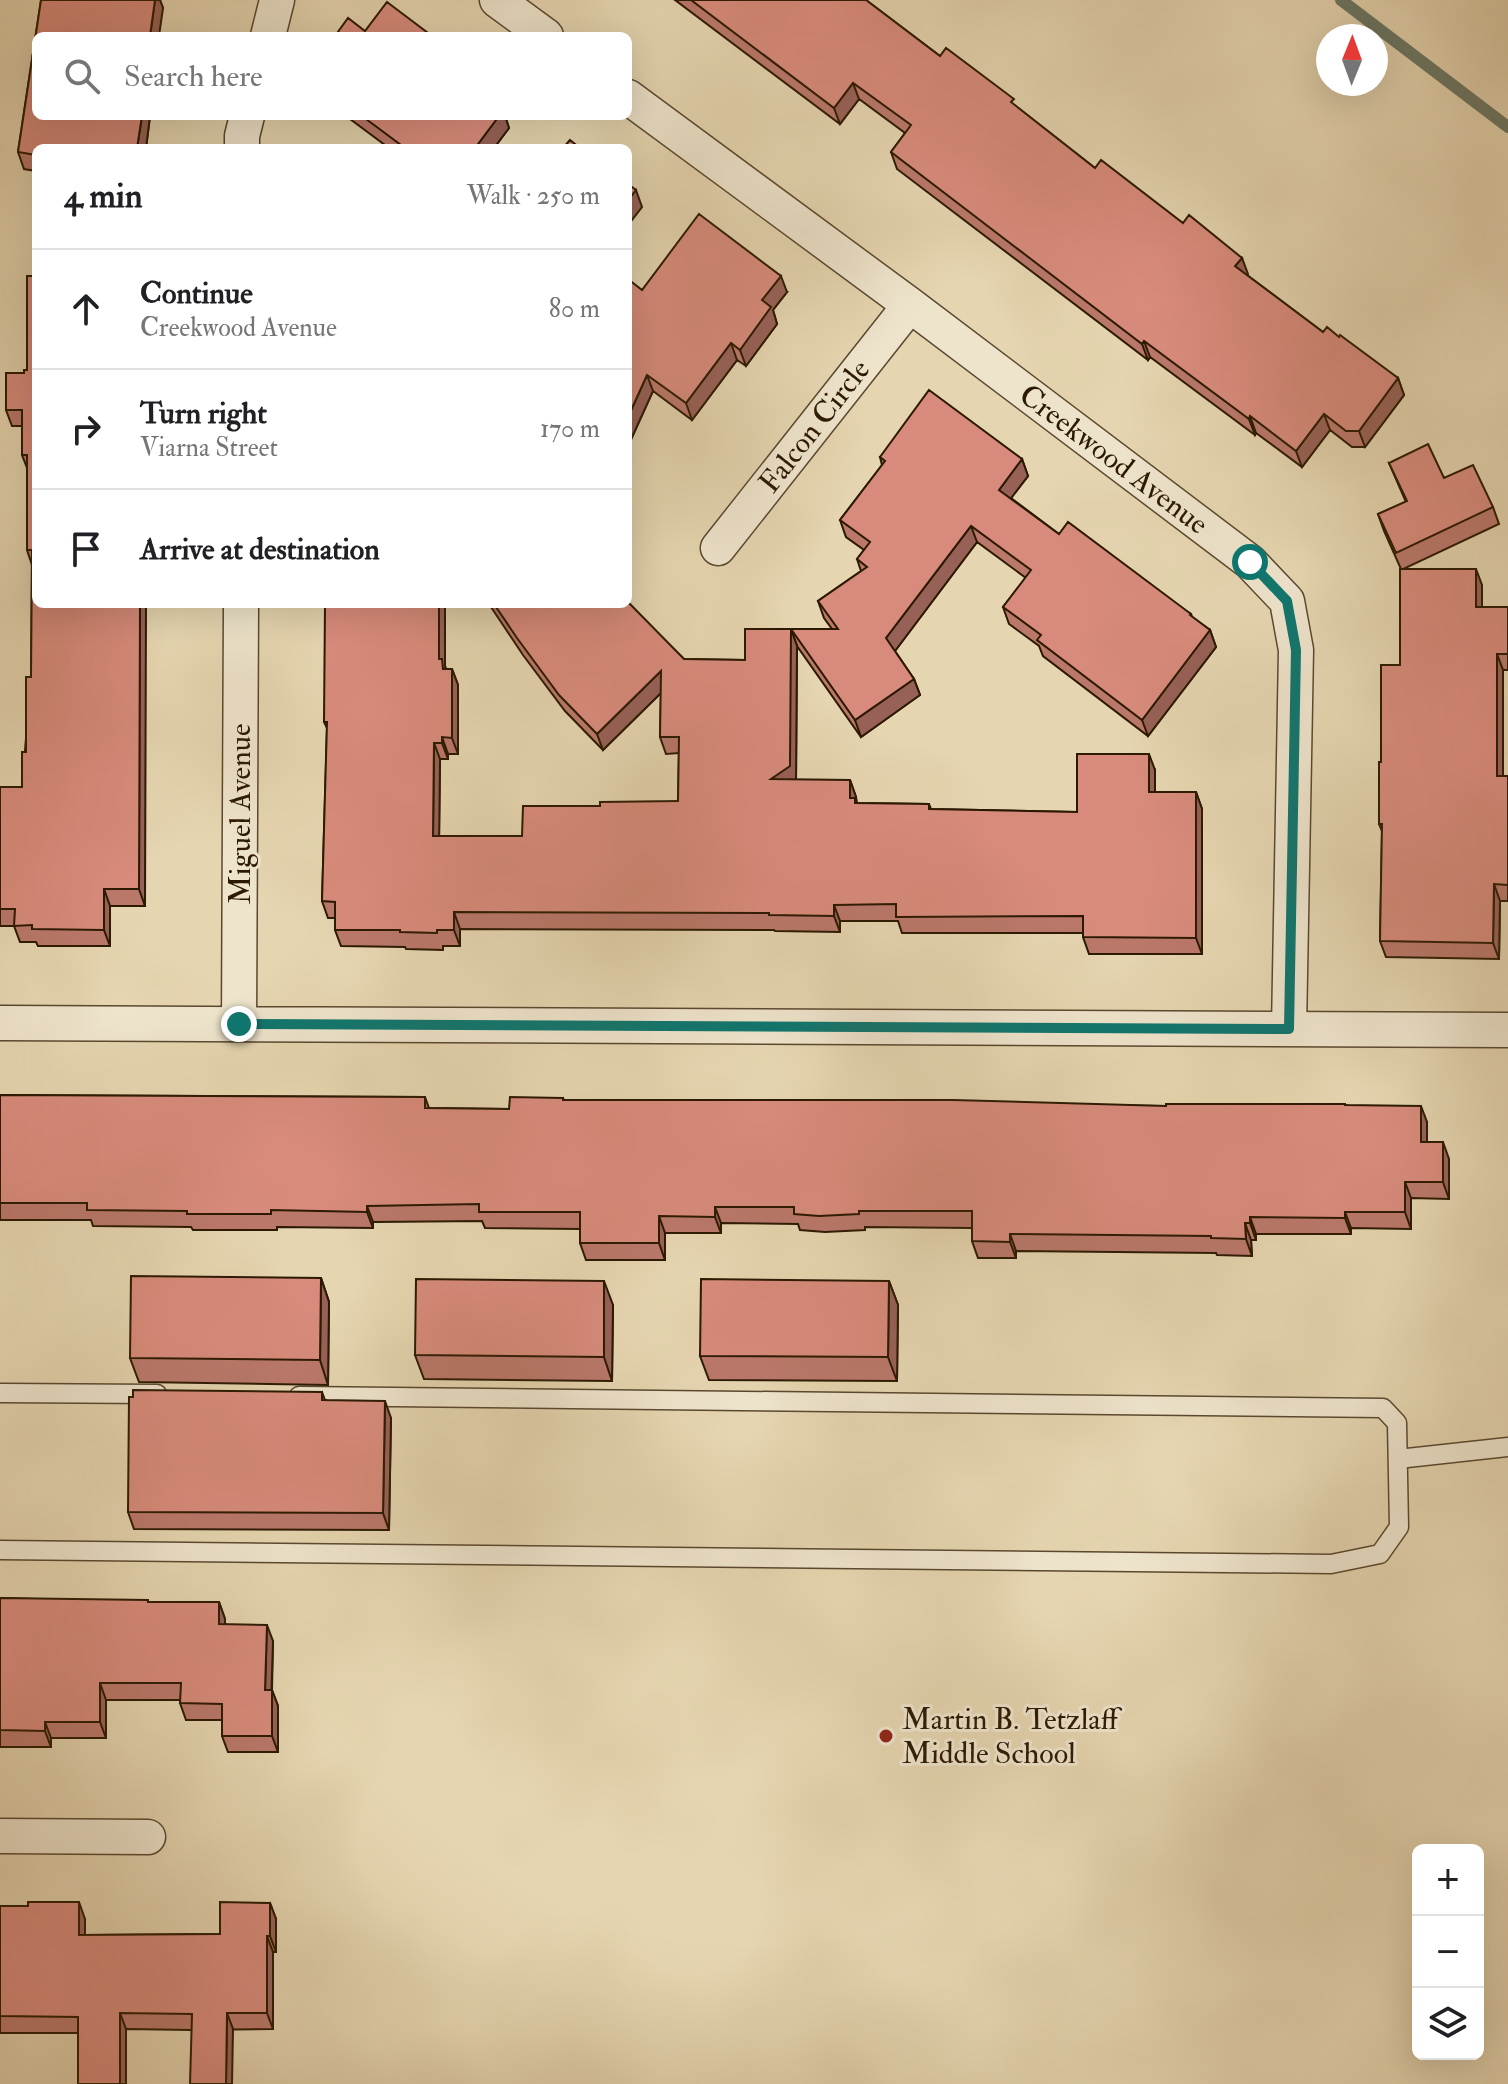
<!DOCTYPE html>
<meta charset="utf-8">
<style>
:root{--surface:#fff;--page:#f6f6f6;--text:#202124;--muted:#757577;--line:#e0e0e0}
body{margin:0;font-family:"IM FELL Double Pica",serif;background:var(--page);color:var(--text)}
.controls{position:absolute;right:24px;bottom:24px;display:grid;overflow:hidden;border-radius:12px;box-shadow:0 8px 32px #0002}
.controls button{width:72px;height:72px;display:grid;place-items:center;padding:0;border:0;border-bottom:2px solid var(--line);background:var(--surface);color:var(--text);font:40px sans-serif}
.compass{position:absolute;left:1316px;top:24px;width:72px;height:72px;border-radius:50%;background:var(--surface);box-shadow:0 8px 32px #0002;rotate:1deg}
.stop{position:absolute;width:24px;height:24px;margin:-18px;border:6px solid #0f766e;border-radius:50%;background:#fff}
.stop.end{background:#0f766e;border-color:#fff;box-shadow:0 2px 8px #0008}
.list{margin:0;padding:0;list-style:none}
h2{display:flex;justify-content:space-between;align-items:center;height:104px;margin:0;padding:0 32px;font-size:34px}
h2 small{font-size:26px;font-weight:400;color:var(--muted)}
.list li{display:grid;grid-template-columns:52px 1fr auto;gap:24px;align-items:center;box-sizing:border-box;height:120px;padding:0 32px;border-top:2px solid var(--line)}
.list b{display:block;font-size:30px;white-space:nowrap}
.list p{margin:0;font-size:26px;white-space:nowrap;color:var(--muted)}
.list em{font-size:26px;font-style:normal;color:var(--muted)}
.icon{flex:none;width:44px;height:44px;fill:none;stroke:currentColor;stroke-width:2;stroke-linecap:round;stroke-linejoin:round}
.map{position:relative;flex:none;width:1508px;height:2084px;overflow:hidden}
.search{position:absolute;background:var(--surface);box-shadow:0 8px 32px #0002;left:32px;top:32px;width:600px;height:88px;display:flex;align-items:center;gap:20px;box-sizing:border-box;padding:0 28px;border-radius:12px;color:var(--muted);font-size:30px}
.panel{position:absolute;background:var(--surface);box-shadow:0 8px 32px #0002;left:32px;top:144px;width:600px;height:464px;border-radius:12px}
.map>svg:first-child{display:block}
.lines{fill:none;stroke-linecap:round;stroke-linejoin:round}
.stream{stroke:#6c7967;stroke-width:12}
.service-casing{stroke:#5a482e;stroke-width:21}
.minor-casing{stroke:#5a482e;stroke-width:37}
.service{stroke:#eee4cc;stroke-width:18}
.minor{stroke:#eee4cc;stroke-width:34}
.wall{fill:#ba786b;stroke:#2c1902;stroke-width:2}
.shaded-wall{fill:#976157;stroke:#2c1902;stroke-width:2}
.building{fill:#d88b7c;stroke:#2c1902;stroke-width:2}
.route{stroke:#0f766e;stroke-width:10}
.poi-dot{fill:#8f2418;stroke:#eee4cc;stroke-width:3}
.labels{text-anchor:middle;stroke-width:6;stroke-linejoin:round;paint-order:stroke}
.street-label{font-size:30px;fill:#2c1902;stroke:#eee4cc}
.poi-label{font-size:30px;fill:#2c1902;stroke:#eee4cc;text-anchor:start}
</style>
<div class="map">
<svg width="1508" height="2084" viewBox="0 0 1508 2084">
<rect width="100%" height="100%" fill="#e5d5b0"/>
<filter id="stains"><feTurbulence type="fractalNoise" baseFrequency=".0025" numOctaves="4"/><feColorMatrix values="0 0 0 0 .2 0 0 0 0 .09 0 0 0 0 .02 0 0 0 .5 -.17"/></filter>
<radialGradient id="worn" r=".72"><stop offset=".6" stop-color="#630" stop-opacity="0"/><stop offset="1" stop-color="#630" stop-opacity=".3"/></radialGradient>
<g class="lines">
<path class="stream" d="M1341,0L1508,127"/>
<defs>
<path id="service" d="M0,1393L157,1394
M1398,1459L1508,1447
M0,1550L1331,1564L1380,1554L1399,1527L1397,1423L1383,1408L299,1396"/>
<path id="minor" d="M497,0L546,36
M268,36L277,0
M628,97L910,305L1250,562L1287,601L1296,650L1289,1029
M242,148V136L247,116
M718,548L910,305
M0,1023L1508,1030
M239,1024L241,604
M0,1836L148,1837"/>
</defs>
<use href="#service" class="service-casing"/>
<use href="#minor" class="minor-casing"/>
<use href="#service" class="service"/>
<use href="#minor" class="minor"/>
</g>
<path class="wall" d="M41,0H160L163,8L36,116H150L146,148H36V171L24,169L18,152Z
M675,0H866L940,56L1017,107L1095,168L1183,223L1242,258L1247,275L1323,332L1398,378L1404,395L1365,447H1352L1330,430L1302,467L1256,433L1255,435L1150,357L1148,360L897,169L891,152L905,133L859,99L840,124Z
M346,116H505L509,128L494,148H389Z
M642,290L787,292L773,310L777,324L746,366L737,360L692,420L653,391L628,446Z
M24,373L145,906H110V946H38L36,942H20L14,926H0V787H22L31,677L32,565L27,550V468L22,455V426H12L6,410Z
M880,457L1022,459L1028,476L1011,498L1059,534L1191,614L1192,617L1210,630L1216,647L1148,736L1043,656L1039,646L1009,624L1003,607L1026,578L977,542L895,651L914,679L920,695L861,737L797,646L791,629H832L824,618L818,601L861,571L857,559L864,550L846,537L840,520L882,465Z
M1389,463L1444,478L1493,507L1499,524L1403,569L1482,585V607L1508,608V670H1503V776H1508V901H1500L1499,959L1386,957L1380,941L1382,831L1379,824L1381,762L1400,665L1401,569L1384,531L1378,514L1406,502Z
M445,604V666L446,669H452L458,685V754H448V759H440L439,836H522L600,806L678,801L679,753L666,754L660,737L661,693L603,750L565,711L523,655L489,604H628L684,659L745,660L797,646L796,780H850L856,797L857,803L929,804L931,809L1077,812L1155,770V792H1196L1202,809V954H1089L1083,937V933H902L898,921H840V932L775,931L774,930L460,929V946H443V950L406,949L405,947L341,946L335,930V918H328L322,901L327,728L324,722Z
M0,1095L425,1097L429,1108L509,1109L563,1098L564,1100L1166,1106L1345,1105L1427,1122V1142L1449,1159V1199L1411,1198V1229L1351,1228V1234H1256V1240H1251L1252,1256L1217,1255L1216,1253L1016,1251V1258H978L972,1241V1228L865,1227V1230L825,1232L800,1230L798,1224L721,1223V1233H665V1260H586L580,1243V1229L485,1228L482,1221L373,1222V1228L277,1227V1230H193L191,1227L93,1226L91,1220H0Z
M321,1278L329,1302L328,1385L139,1382L130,1358Z
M889,1281L898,1305L897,1381L709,1380L700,1356Z
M613,1305L612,1381L424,1379L415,1355Z
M322,1392L325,1400L391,1418L389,1530L134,1529L128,1512Z
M0,1598L148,1602H219L225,1619V1624L273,1641L272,1690L278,1706V1752H228L222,1736V1720H186L180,1703V1700H106V1738H51V1747H0Z
M270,1903L276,1919V1952H273V2029L191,2030L126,2029L78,2033H0V1906L85,1919V1935L220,1934Z"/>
<path class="shaded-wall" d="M155,0H160L163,8L159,36H150Z
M853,83L859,99L840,124L834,108Z
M142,116H150L146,148H137Z
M499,116H505L509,128L494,148H475Z
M636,190L642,207L628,225V200Z
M1242,258L1248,274L1241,282L1235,266Z
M781,276L787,292L773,310L777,324L746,366L740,350L762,300Z
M1144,341L1150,357L1148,360L1142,344Z
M731,343L737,360L692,420L686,403Z
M647,375L653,391L628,446V417Z
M1398,378L1404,395L1365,447L1359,431Z
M1324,414L1330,430L1302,467L1296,451Z
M1250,416L1256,433L1255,435L1249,419Z
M1022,459L1028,476L1005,506L999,490Z
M971,526L977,542L892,655L886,638Z
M1476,569L1482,585V623L1476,607Z
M140,604H146L145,906L139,889Z
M439,604H445V666L448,675L449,685L439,659Z
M791,629L797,646L796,783L771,779Z
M1210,630L1216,647L1148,736L1142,720Z
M1497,654L1503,670V792L1497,776Z
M452,669L458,685V754L452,738Z
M661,671L667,687L603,750L597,734Z
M914,679L920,695L861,737L855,720Z
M442,737L448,754V759L442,743Z
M434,743L440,759L439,853L433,836Z
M1149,754L1155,770V808L1149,792Z
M850,780L856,797V801L861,814L850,798Z
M1196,792L1202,809V954L1196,938Z
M1494,884L1500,901L1499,959L1493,943Z
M104,889L110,906V946L104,930Z
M834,905L840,921V932L834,916Z
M454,912L460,929V946L454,930Z
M1421,1106L1427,1122V1158L1421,1142Z
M1443,1142L1449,1159V1199L1443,1182Z
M1405,1182L1411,1198V1229L1405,1212Z
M367,1206L373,1222V1228L367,1212Z
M715,1207L721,1223V1233L715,1217Z
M1345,1212L1351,1228V1234L1345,1218Z
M659,1216L665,1233V1260L659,1243Z
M1250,1217L1256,1234V1240L1250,1223Z
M1245,1223L1251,1240L1252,1256L1246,1239Z
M1010,1234L1016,1251V1258L1010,1242Z
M321,1278L329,1302L328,1385L320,1360Z
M604,1281L613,1305L612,1381L604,1357Z
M889,1281L898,1305L897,1381L888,1357Z
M385,1401L391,1418L389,1530L383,1513Z
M219,1602L225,1619V1641L219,1624Z
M267,1625L273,1641L271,1706L265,1690Z
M100,1683L106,1700V1738L100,1722Z
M272,1690L278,1706V1752L272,1736Z
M45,1722L51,1738V1747L45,1731Z
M79,1902L85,1919V1952L79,1935Z
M270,1903L276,1919V1952L270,1936Z
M267,1936L273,1952V2029L267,2013Z
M120,2013L126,2029V2084H120Z
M227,2013L233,2029L232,2084H226Z"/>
<path class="building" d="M41,0H155L150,36H36V116H142L137,148H36V155L18,152Z
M691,0H866L940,56L946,48L1014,99L1011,102L1095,168L1101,160L1183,223L1189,215L1242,258L1235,266L1323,332L1327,327L1339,337L1340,335L1398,378L1359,431H1346L1324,414L1296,451L1250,416L1249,419L1144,341L1142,344L891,152L911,125L853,83L834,108Z
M387,2L432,36H335L348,18L365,31Z
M362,116H499L475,148H405Z
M570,140L580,148H563Z
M628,184L636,190L628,200Z
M699,214L781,276L762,300L771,307L740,350L731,343L686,403L647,375L628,417V279L642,290Z
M34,218H36V604H140L139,889H104V930L32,929V925L14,926L15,909H0V787H22V752H26V677H31L32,550H27V455H22V410H6V373H24V370H27V276H33Z
M929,390L1022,459L999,490L1059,534L1068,522L1191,614L1190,615L1210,630L1142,720L1037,640L1041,635L1003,607L1031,570L971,526L886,638L914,679L855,720L791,629H838L818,601L867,567L857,559L870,542L840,520L885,461L880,457Z
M1428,444L1444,478L1473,465L1493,507L1396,553L1378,514L1407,501L1389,463Z
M1400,569H1476V607H1508V654H1497V776H1508V885L1494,884L1493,943L1380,941L1382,824H1379V762H1381V665H1400Z
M628,602L684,659L745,660V629H791L790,766L771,779L850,780V798H855V803L929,804V809L1077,812V754H1149V792H1196V938L1083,937V916L896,917V904L834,905V916L769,915V913L454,912V930H437V933L400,932V930H335V902L322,901L327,722H324L325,604H439V659H442L443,669H452V738L442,737V743H434L433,836H522L523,806H600V802L678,801L679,737H660L661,671L597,734L559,695L517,638L494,604H628Z
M0,1095L425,1097V1108L509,1109L510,1097L563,1098V1100H953L1166,1106V1104H1345V1105L1421,1106V1142H1443V1182H1405V1212H1345V1218L1250,1217V1223H1245L1246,1239L1211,1238V1236L1010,1234V1242L972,1241V1211H859V1214L819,1216L794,1214V1207H715V1217L659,1216V1243H580V1212H479V1204L367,1206V1212L271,1210V1214H187V1211L87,1210V1203H0Z
M131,1276L321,1278L320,1360L130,1358Z
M416,1279L604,1281V1357L415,1355Z
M701,1279L889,1281L888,1357L700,1356Z
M133,1390L322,1392V1400L385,1401L383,1513L128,1512L129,1397H133Z
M0,1598L148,1600V1602H219V1624L267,1625L265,1690H272V1736H222V1704L180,1703L181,1683H100V1722H45V1731L0,1730Z
M28,1902H79V1935L220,1934V1902L270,1903V1936H267V2013H227L226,2084H190L192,2014L120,2013V2084H78V2017L0,2016V1906H28Z"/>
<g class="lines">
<path class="route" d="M239,1024L1289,1029L1296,650L1287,601L1250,562"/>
</g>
<circle class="poi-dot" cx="886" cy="1736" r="8"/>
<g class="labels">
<g class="street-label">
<text transform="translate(814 426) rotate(-52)" y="10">Falcon Circle</text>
<text transform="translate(1114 459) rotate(37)" y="10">Creekwood Avenue</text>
<text transform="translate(240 814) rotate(-90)" y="10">Miguel Avenue</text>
</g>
<g class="poi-label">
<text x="902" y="1729">Martin B. Tetzlaff<tspan x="902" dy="34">Middle School</tspan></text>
</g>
</g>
<rect width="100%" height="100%" filter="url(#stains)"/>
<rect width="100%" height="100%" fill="url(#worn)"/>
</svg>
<div class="controls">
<button>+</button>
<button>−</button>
<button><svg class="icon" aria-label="layers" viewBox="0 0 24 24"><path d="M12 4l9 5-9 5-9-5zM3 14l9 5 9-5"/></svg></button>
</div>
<svg class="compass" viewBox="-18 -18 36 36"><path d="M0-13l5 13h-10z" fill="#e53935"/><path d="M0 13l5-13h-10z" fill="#757577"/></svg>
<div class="stop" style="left:1250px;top:562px"></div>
<div class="stop end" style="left:239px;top:1024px"></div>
<div class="search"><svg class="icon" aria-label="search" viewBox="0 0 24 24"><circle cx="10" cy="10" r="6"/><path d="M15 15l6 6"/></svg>Search here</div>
<section class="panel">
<h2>4 min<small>Walk · 250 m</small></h2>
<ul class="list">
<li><svg class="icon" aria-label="ahead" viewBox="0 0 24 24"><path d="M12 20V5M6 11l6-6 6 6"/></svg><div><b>Continue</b><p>Creekwood Avenue</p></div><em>80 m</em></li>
<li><svg class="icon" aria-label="right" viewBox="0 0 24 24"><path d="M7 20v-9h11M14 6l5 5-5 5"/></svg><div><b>Turn right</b><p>Viarna Street</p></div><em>170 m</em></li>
<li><svg class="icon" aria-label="arrive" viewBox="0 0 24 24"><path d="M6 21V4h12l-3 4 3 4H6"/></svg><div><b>Arrive at destination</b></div></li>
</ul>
</section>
</div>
